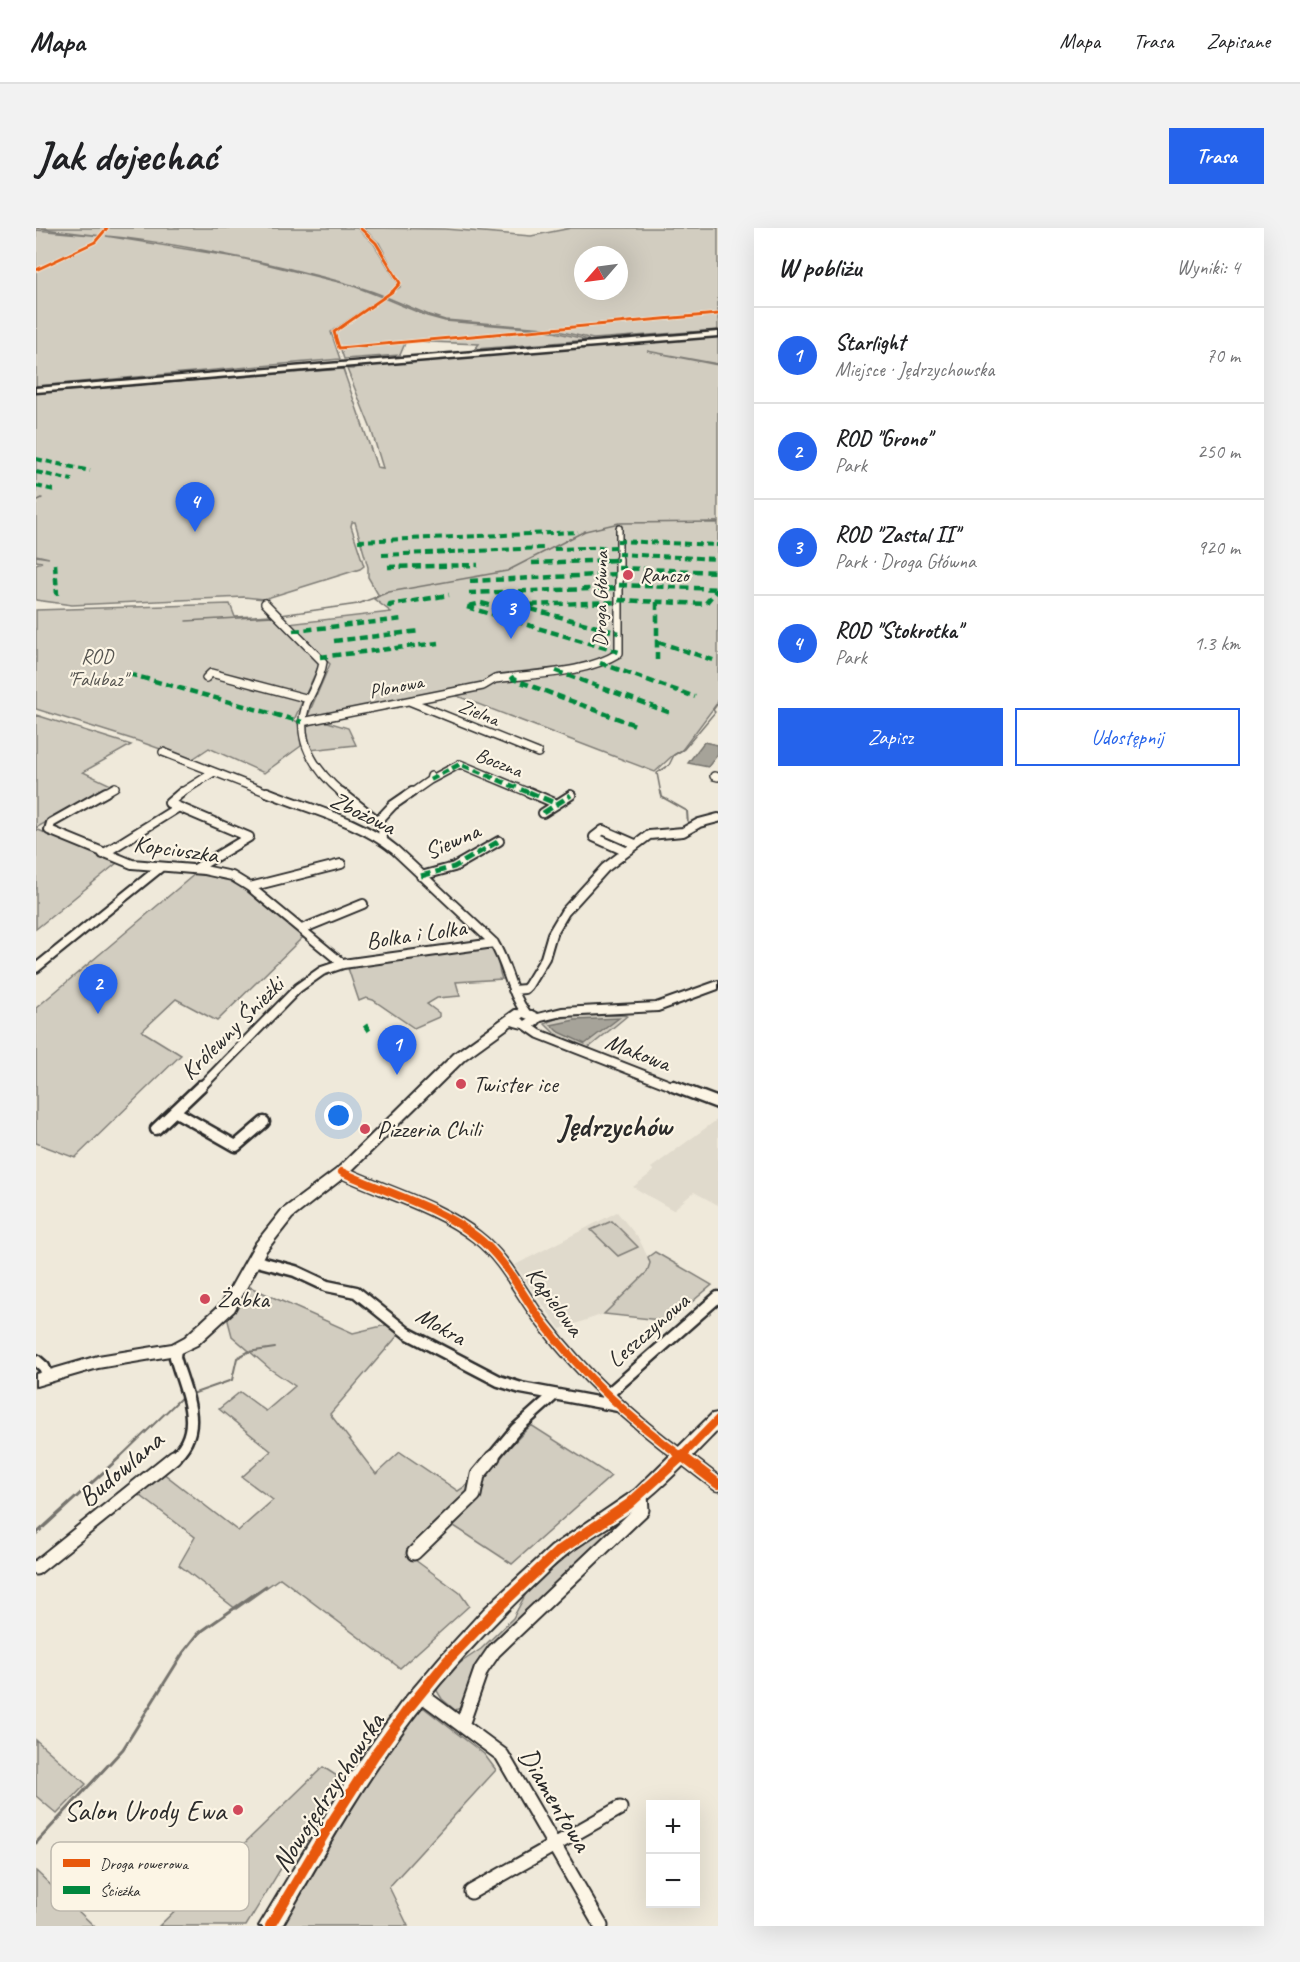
<!DOCTYPE html>
<html lang="pl">
<meta charset="utf-8">
<style>
:root{--surface:#fff;--page:#f2f2f2;--text:#202124;--muted:#757577;--line:#e0e0e0;--accent:#2563eb}
body{margin:0;font-family:Caveat,sans-serif;background:var(--page);color:var(--text)}
.controls{position:absolute;right:18px;bottom:18px;display:grid;overflow:hidden;border-radius:0px;box-shadow:0 6px 24px #0002}
.controls button{width:54px;height:54px;display:grid;place-items:center;padding:0;border:0;border-bottom:2px solid var(--line);background:var(--surface);color:var(--text);font:30px sans-serif}
.compass{position:absolute;left:538px;top:18px;width:54px;height:54px;border-radius:50%;background:var(--surface);box-shadow:0 6px 24px #0002;rotate:242deg}
.you{position:absolute;left:303px;top:888px;width:21px;height:21px;margin:-15px;border:4px solid #fff;border-radius:50%;background:#1a73e8;box-shadow:0 0 0 9px #1a73e833}
.badge{display:grid;place-items:center;width:39px;height:39px;border-radius:50%;background:var(--accent);color:#fff;font-size:20px;font-weight:700}
.pin{position:absolute;translate:-50% -50px;filter:drop-shadow(0 2px 3px #0008)}
.pin::after{content:'';position:absolute;top:32px;width:21px;height:18px;background:inherit;clip-path:polygon(0 0,100% 0,50% 100%)}
.list{margin:0;padding:0;list-style:none}
h2{display:flex;justify-content:space-between;align-items:center;height:78px;margin:0;padding:0 24px;font-size:26px}
h2 small{font-size:20px;font-weight:400;color:var(--muted)}
.list li{display:grid;grid-template-columns:39px 1fr auto;gap:18px;align-items:center;box-sizing:border-box;height:96px;padding:0 24px;border-top:2px solid var(--line)}
.list b{display:block;font-size:22px;white-space:nowrap}
.list p{margin:0;font-size:20px;white-space:nowrap;color:var(--muted)}
.list em{font-size:20px;font-style:normal;color:var(--muted)}
.actions{display:flex;gap:12px;padding:18px 24px}
.actions a{flex:1;padding:14px 0;border:2px solid var(--accent);border-radius:0px;text-align:center;font-size:21px;color:var(--accent)}
.actions .main{background:var(--accent);color:#fff}
.map{position:relative;flex:none;width:682px;height:1698px;overflow:hidden;border-radius:0px}
header{display:flex;align-items:center;gap:36px;box-sizing:border-box;height:84px;padding:0 30px;background:var(--surface);border-bottom:2px solid var(--line)}
header strong{font-size:28px}
nav{display:flex;gap:33px;margin-inline-start:auto;font-size:21px}
.intro{display:flex;align-items:center;justify-content:space-between;box-sizing:border-box;height:144px;padding:0 36px}
h1{margin:0;font-size:42px}
.button{padding:15px 27px;border-radius:0px;background:var(--accent);color:#fff;font-size:21px;font-weight:700}
main{display:flex;gap:36px;padding:0 36px}
aside{flex:1;background:var(--surface);border-radius:0px;box-shadow:0 6px 24px #0002}
.map>svg:first-child{display:block}
.built{fill:#e0dacc}
.green{fill:#d2cdc0;stroke:#7e7c76;stroke-width:1.5;fill-rule:evenodd}
.water{fill:#a6a399;stroke:#75736d;stroke-width:1.5}
.lines{fill:none;stroke-linecap:round;stroke-linejoin:round}
.stream-far2{stroke:#75736d;stroke-width:1.5}
.stream-far1{stroke:#75736d;stroke-width:2}
.stream{stroke:#75736d;stroke-width:3}
.street-far4-casing{stroke:#2b2b2b;stroke-width:8}
.street-far3-casing{stroke:#2b2b2b;stroke-width:10}
.street-far2-casing{stroke:#2b2b2b;stroke-width:12}
.street-far1-casing{stroke:#2b2b2b;stroke-width:15}
.street-casing{stroke:#2b2b2b;stroke-width:17}
.secondary-casing{stroke:#2b2b2b;stroke-width:4}
.primary-casing{stroke:#2b2b2b;stroke-width:5}
.street-far4{stroke:#fcf5e5;stroke-width:5}
.street-far3{stroke:#fcf5e5;stroke-width:7}
.street-far2{stroke:#fcf5e5;stroke-width:8}
.street-far1{stroke:#fcf5e5;stroke-width:10}
.street{stroke:#fcf5e5;stroke-width:13}
.secondary{fill:#fcf5e5;fill-rule:evenodd}
.primary{fill:#fcf5e5;fill-rule:evenodd}
.quiet-far2{stroke:#00873e;stroke-width:4;stroke-dasharray:7 4;stroke-linecap:butt}
.quiet-far1{stroke:#00873e;stroke-width:4.5;stroke-dasharray:8 4.5;stroke-linecap:butt}
.quiet{stroke:#00873e;stroke-width:5;stroke-dasharray:10 5;stroke-linecap:butt}
.cycleway-far2-casing{stroke:#fcf5e5;stroke-width:4.5}
.cycleway-far1-casing{stroke:#fcf5e5;stroke-width:12}
.cycleway-casing{stroke:#fcf5e5;stroke-width:14}
.cycleway-far2{stroke:#e8590c;stroke-width:3}
.cycleway-far1{stroke:#e8590c;stroke-width:8}
.cycleway{stroke:#e8590c;stroke-width:10}
.poi-dot{fill:#d1495b;stroke:#fcf5e5;stroke-width:2}
.labels{text-anchor:middle;stroke-width:4.5;stroke-linejoin:round;paint-order:stroke}
.far-poi-label{font-size:20px;fill:#2b2b2b;stroke:#fcf5e5;text-anchor:start}
.far-street-label{font-size:20px;fill:#2b2b2b;stroke:#fcf5e5}
.far-park-label{font-size:20px;fill:#555450;stroke:#fcf5e5}
.street-label{font-size:24px;fill:#2b2b2b;stroke:#fcf5e5}
.poi-label{font-size:24px;fill:#2b2b2b;stroke:#fcf5e5;text-anchor:start}
.near-street-label{font-size:28px;fill:#2b2b2b;stroke:#fcf5e5}
.near-poi-label{font-size:28px;fill:#2b2b2b;stroke:#fcf5e5;text-anchor:end}
.district-label{font-size:30px;font-weight:bold;fill:#2b2b2b;stroke:#fcf5e5}
.key{fill:#fcf5e5;stroke:#bdb8ad;stroke-width:1.5}
.key-label{font-size:16px;fill:#2b2b2b}
</style>
<header>
<strong>Mapa</strong>
<nav><a>Mapa</a><a>Trasa</a><a>Zapisane</a></nav>
</header>
<div class="intro"><h1>Jak dojechać</h1><a class="button">Trasa</a></div>
<main>
<div class="map">
<svg width="682" height="1698" viewBox="0 0 682 1698">
<rect width="100%" height="100%" fill="#efe9da"/>
<filter id="ink" filterUnits="userSpaceOnUse"><feTurbulence type="fractalNoise" baseFrequency=".0167" numOctaves="2"/><feDisplacementMap in="SourceGraphic" scale="12" xChannelSelector="R" yChannelSelector="G"/><feConvolveMatrix kernelMatrix="1 2 1 2 8 2 1 2 1" color-interpolation-filters="sRGB"/></filter>
<g filter="url(#ink)">
<path class="built" d="M682,891V977L658,964L637,982L597,959L618,943L615,940Z
M581,984L603,1011L614,1034L611,1044L568,1086L524,1101L479,1037Z"/>
<path class="green" d="M0,0H321L338,16L362,55L361,59L348,68C317,55 284,49 251,40C191,26 131,14 70,8L205,30L315,57L346,69L295,104L304,131L0,158V2L66,8Z
M327,0L409,1L495,8L535,0H682V102L557,111L509,100L409,92L393,87L350,69L364,59L365,55L343,15ZM547,27H583V63H547Z
M348,70L391,88L409,93L505,101L553,112L439,121L443,116L370,113L364,127L308,131L299,104Z
M682,108V136L611,123L682,137V294L669,295H682V474L646,522L636,528L619,544L416,466L270,492L294,436L252,396L355,384L338,371L343,368L332,349V339L319,294H316L315,298L328,338L324,341L228,371L208,369L36,377L0,372V336L6,334L0,333V328L13,330L0,327V165L307,141L341,239L347,240L335,201L311,141H317L319,138Z
M194,376L199,389L235,387L280,429L283,437L258,492L263,495L265,518L228,545L173,520L155,532L102,513L0,481V382Z
M0,487L95,517L47,544L75,557L0,600Z
M285,492L312,500L320,517L274,522L270,496Z
M0,601L81,635L0,701Z
M160,645L199,653L267,709L181,793L140,771L106,803L145,827L39,930L0,915V780Z
M451,718C464,724 461,740 466,751L420,754L424,768L401,770L391,776L403,785V789L378,800L337,772L330,770L323,773L312,740L314,737Z
M586,787L591,788L551,821L519,806L509,796C522,785 568,788 586,787Z
M576,993L602,1019L582,1028L555,1002Z
M619,1024L676,1057L633,1093L568,1086L611,1044L614,1035L612,1029Z
M214,1059L317,1105L354,1096L364,1105L294,1186L340,1246L364,1224L422,1263L448,1246L495,1197L575,1248L476,1336L415,1296L379,1332L424,1365L433,1378L364,1440L244,1350L200,1381L143,1337L159,1309L101,1265L127,1245L202,1303L237,1272L206,1249L235,1223L183,1181L204,1164L230,1183L259,1158L234,1141L196,1108L191,1089L206,1072Z
M580,1290L584,1294L582,1297L449,1428L438,1440L425,1480L419,1482L406,1471L401,1463L403,1456L421,1437L445,1421L477,1390L493,1360L524,1327Z
M388,1480L448,1526L460,1542L353,1659L372,1698H245L328,1556L380,1481Z
M0,1512L50,1556L21,1586L0,1568Z
M287,1539L301,1548L210,1698H123Z
M0,1643L58,1698H0Z"/>
<path class="water" d="M668,514L682,517V526L672,539L652,535Z
M583,790L549,816L521,803L515,797L539,792Z"/>
<g class="lines">
<path class="stream-far2" d="M0,273L6,270
M584,295L682,294
M245,387L322,376L353,364L471,343L549,303L583,295
M150,393L237,388
M625,566L621,545L633,537L638,527L648,521L679,484L677,482L682,475"/>
<path class="stream-far1" d="M625,564L626,569L651,583L652,597
M156,1166L196,1152L201,1130L212,1124L239,1120
M82,1231L147,1168"/>
<path class="stream" d="M0,1306L84,1229
M0,1615L87,1521L147,1425L163,1405L230,1358"/>
<defs>
<path id="street-far4" d="M583,300V332"/>
<path id="street-far3" d="M229,375L287,434C285,450 276,462 270,477C258,513 281,544 307,566
M170,450L175,445L273,471
M373,473L502,525
M266,494L447,458L459,451C499,445 547,447 583,425V331
M127,524L235,566
M678,548L682,549
M394,552L424,536L496,566
M67,566L79,559
M143,566L178,544
M374,566L394,552L395,548"/>
<path id="street-far2" d="M70,564L15,595L13,602L96,636L168,642L196,648L214,659L307,736
M146,564L133,575L213,609L159,641
M231,564C273,581 324,593 359,622L458,715C472,738 474,764 490,785
M305,564L342,593L346,599L347,612
M493,564L521,576
M507,585L535,567
M342,593L357,577L376,564
M589,623L558,609L567,602L599,616
M67,626L141,580
M385,648L418,639L463,613
M214,659L305,636
M266,701L327,676
M0,740L125,639
M477,762L489,761L492,758L509,730L516,706L529,684L569,640L613,607L647,604L663,595L682,590
M490,797L503,806L641,860
M164,860L262,760L286,743L307,736L458,715"/>
<path id="street-far1" d="M637,858L682,875
M140,884L200,918L228,894
M120,901L165,858
M306,944C351,965 402,978 441,1009C471,1032 485,1067 508,1096C548,1148 595,1192 649,1231
M217,1032L259,1043L291,1058L320,1064L371,1105L463,1153L485,1160L582,1178
M0,1132L8,1139L12,1148
M571,1167L682,1069
M136,1231C171,1203 149,1165 139,1129L140,1121
M455,1231L480,1201L518,1167"/>
<path id="street" d="M647,1229L682,1256
M378,1325L438,1267L442,1247L457,1229
M0,1340L138,1229
M384,1466L466,1527L565,1698
M426,1497L445,1442L458,1423L606,1282L605,1267
M435,1664L584,1580"/>
<path id="secondary" d="M682,753V761L622,783L526,788L505,793C498,803 486,801 476,797L429,831L311,947L256,990L230,1023L198,1083L161,1117L140,1127L62,1140L0,1158V1146L62,1128L136,1116L149,1109L186,1075L219,1016L246,982L301,941L419,825L479,782L496,783L502,786L526,780L620,775ZM486,790L487,789L492,791L489,793Z
M682,1185V1202C656,1229 630,1257 600,1280C583,1293 564,1303 547,1315C531,1325 518,1337 505,1350C460,1392 417,1438 379,1487C328,1553 287,1626 246,1698H223L315,1545L365,1475L405,1428L448,1381L515,1319L599,1262L676,1186Z"/>
<path id="primary" d="M682,104V108L0,164V160Z"/>
</defs>
<use href="#street-far4" class="street-far4-casing"/>
<use href="#street-far3" class="street-far3-casing"/>
<use href="#street-far2" class="street-far2-casing"/>
<use href="#street-far1" class="street-far1-casing"/>
<use href="#street" class="street-casing"/>
<use href="#secondary" class="secondary-casing"/>
<use href="#primary" class="primary-casing"/>
<use href="#street-far4" class="street-far4"/>
<use href="#street-far3" class="street-far3"/>
<use href="#street-far2" class="street-far2"/>
<use href="#street-far1" class="street-far1"/>
<use href="#street" class="street"/>
<use href="#secondary" class="secondary"/>
<use href="#primary" class="primary"/>
<path class="quiet-far2" d="M0,231L54,243
M0,244L36,252
M0,258L18,262
M322,313L542,304
M581,313L682,317
M518,321L582,319
M582,326L682,331
M346,327L508,320
M569,332H582"/>
<path class="quiet-far1" d="M496,335L582,332
M19,336L21,367
M352,339L442,337
M582,340L682,344
M434,353L582,346
M583,357L682,361
M433,365L583,360
M583,372L669,376L682,361
M621,374V433
M433,378L445,375L458,378L583,374
M431,379L583,424
M353,380L354,377L413,367
M495,381L583,405
M257,403L367,391
M298,413L384,403
M622,414L680,433
M284,429L403,415
M564,435L659,469
M520,443L635,485
M93,446L266,494
M475,448L477,451L599,497
M394,552L424,536L496,566"/>
<path class="quiet" d="M493,564L521,576
M507,585L535,567
M385,648L418,639L463,613
M329,797L333,803"/>
<defs>
<path id="cycleway-far2" d="M324,0L340,15L364,55L357,63L298,104L303,120L682,86
M0,42L59,14L71,0"/>
<path id="cycleway-far1" d="M306,944C351,965 402,978 441,1009C471,1032 485,1067 508,1096C548,1148 595,1192 649,1231
M643,1231L682,1191"/>
<path id="cycleway" d="M647,1229L682,1256
M234,1698L292,1600L338,1528L372,1481L411,1433L455,1387L521,1324L593,1276L645,1229"/>
</defs>
<use href="#cycleway-far2" class="cycleway-far2-casing"/>
<use href="#cycleway-far1" class="cycleway-far1-casing"/>
<use href="#cycleway" class="cycleway-casing"/>
<use href="#cycleway-far2" class="cycleway-far2"/>
<use href="#cycleway-far1" class="cycleway-far1"/>
<use href="#cycleway" class="cycleway"/>
</g>
</g>
<g class="poi-dot">
<circle cx="592" cy="347" r="6"/>
<circle cx="425" cy="856" r="6"/>
<circle cx="329" cy="901" r="6"/>
<circle cx="169" cy="1071" r="6"/>
<circle cx="202" cy="1582" r="6"/>
</g>
<g class="labels">
<g class="far-poi-label">
<text x="604" y="354">Ranczo</text>
</g>
<g class="far-street-label">
<text transform="translate(564 371) rotate(-89)" y="7">Droga Główna</text>
<text transform="translate(360 458) rotate(-11)" y="7">Plonowa</text>
<text transform="translate(443 484) rotate(22)" y="7">Zielna</text>
<text transform="translate(463 534) rotate(22)" y="7">Boczna</text>
</g>
<g class="far-park-label">
<text x="61" y="435">ROD<tspan x="61" dy="23">"Falubaz"</tspan></text>
</g>
<g class="street-label">
<text transform="translate(327 585) rotate(26)" y="8">Zbożowa</text>
<text transform="translate(416 613) rotate(-24)" y="8">Siewna</text>
<text transform="translate(140 621) rotate(8)" y="8">Kopciuszka</text>
<text transform="translate(380 706) rotate(-8)" y="8">Bolka i Lolka</text>
<text transform="translate(196 800) rotate(-45)" y="8">Królewny Śnieżki</text>
<text transform="translate(602 824) rotate(21)" y="8">Makowa</text>
<text transform="translate(519 1073) rotate(54)" y="8">Kąpielowa</text>
<text transform="translate(405 1098) rotate(30)" y="8">Mokra</text>
<text transform="translate(612 1102) rotate(-41)" y="8">Leszczynowa</text>
</g>
<g class="poi-label">
<text x="437" y="864">Twister ice</text>
<text x="341" y="909">Pizzeria Chili</text>
<text x="181" y="1079">Żabka</text>
</g>
<g class="near-street-label">
<text transform="translate(84 1240) rotate(-40)" y="10">Budowlana</text>
<text transform="translate(291 1564) rotate(-57)" y="10">Nowojędrzychowska</text>
<text transform="translate(520 1571) rotate(59)" y="10">Diamentowa</text>
</g>
<g class="near-poi-label">
<text x="190" y="1592">Salon Urody Ewa</text>
</g>
<g class="district-label">
<text x="579" y="908">Jędrzychów</text>
</g>
</g>
<rect x="15" y="1614" width="198" height="69" rx="9" class="key"/>
<rect x="27" y="1631" width="27" height="8" fill="#e8590c"/>
<rect x="27" y="1658" width="27" height="8" fill="#00873e"/>
<g class="key-label">
<text x="64" y="1641">Droga rowerowa</text>
<text x="64" y="1668">Ścieżka</text>
</g>
</svg>
<div class="controls">
<button>+</button>
<button>−</button>
</div>
<svg class="compass" viewBox="-18 -18 36 36"><path d="M0-13l5 13h-10z" fill="#e53935"/><path d="M0 13l5-13h-10z" fill="#757577"/></svg>
<div class="you"></div>
<div class="pin badge" style="left:361px;top:847px">1</div>
<div class="pin badge" style="left:62px;top:786px">2</div>
<div class="pin badge" style="left:475px;top:411px">3</div>
<div class="pin badge" style="left:159px;top:304px">4</div>
</div>
<aside>
<h2>W pobliżu<small>Wyniki: 4</small></h2>
<ul class="list">
<li><span class="badge">1</span><div><b>Starlight</b><p>Miejsce · Jędrzychowska</p></div><em>70 m</em></li>
<li><span class="badge">2</span><div><b>ROD &quot;Grono&quot;</b><p>Park</p></div><em>250 m</em></li>
<li><span class="badge">3</span><div><b>ROD &quot;Zastal II&quot;</b><p>Park · Droga Główna</p></div><em>920 m</em></li>
<li><span class="badge">4</span><div><b>ROD &quot;Stokrotka&quot;</b><p>Park</p></div><em>1.3 km</em></li>
</ul>
<div class="actions"><a class="main">Zapisz</a><a>Udostępnij</a></div>
</aside>
</main>
